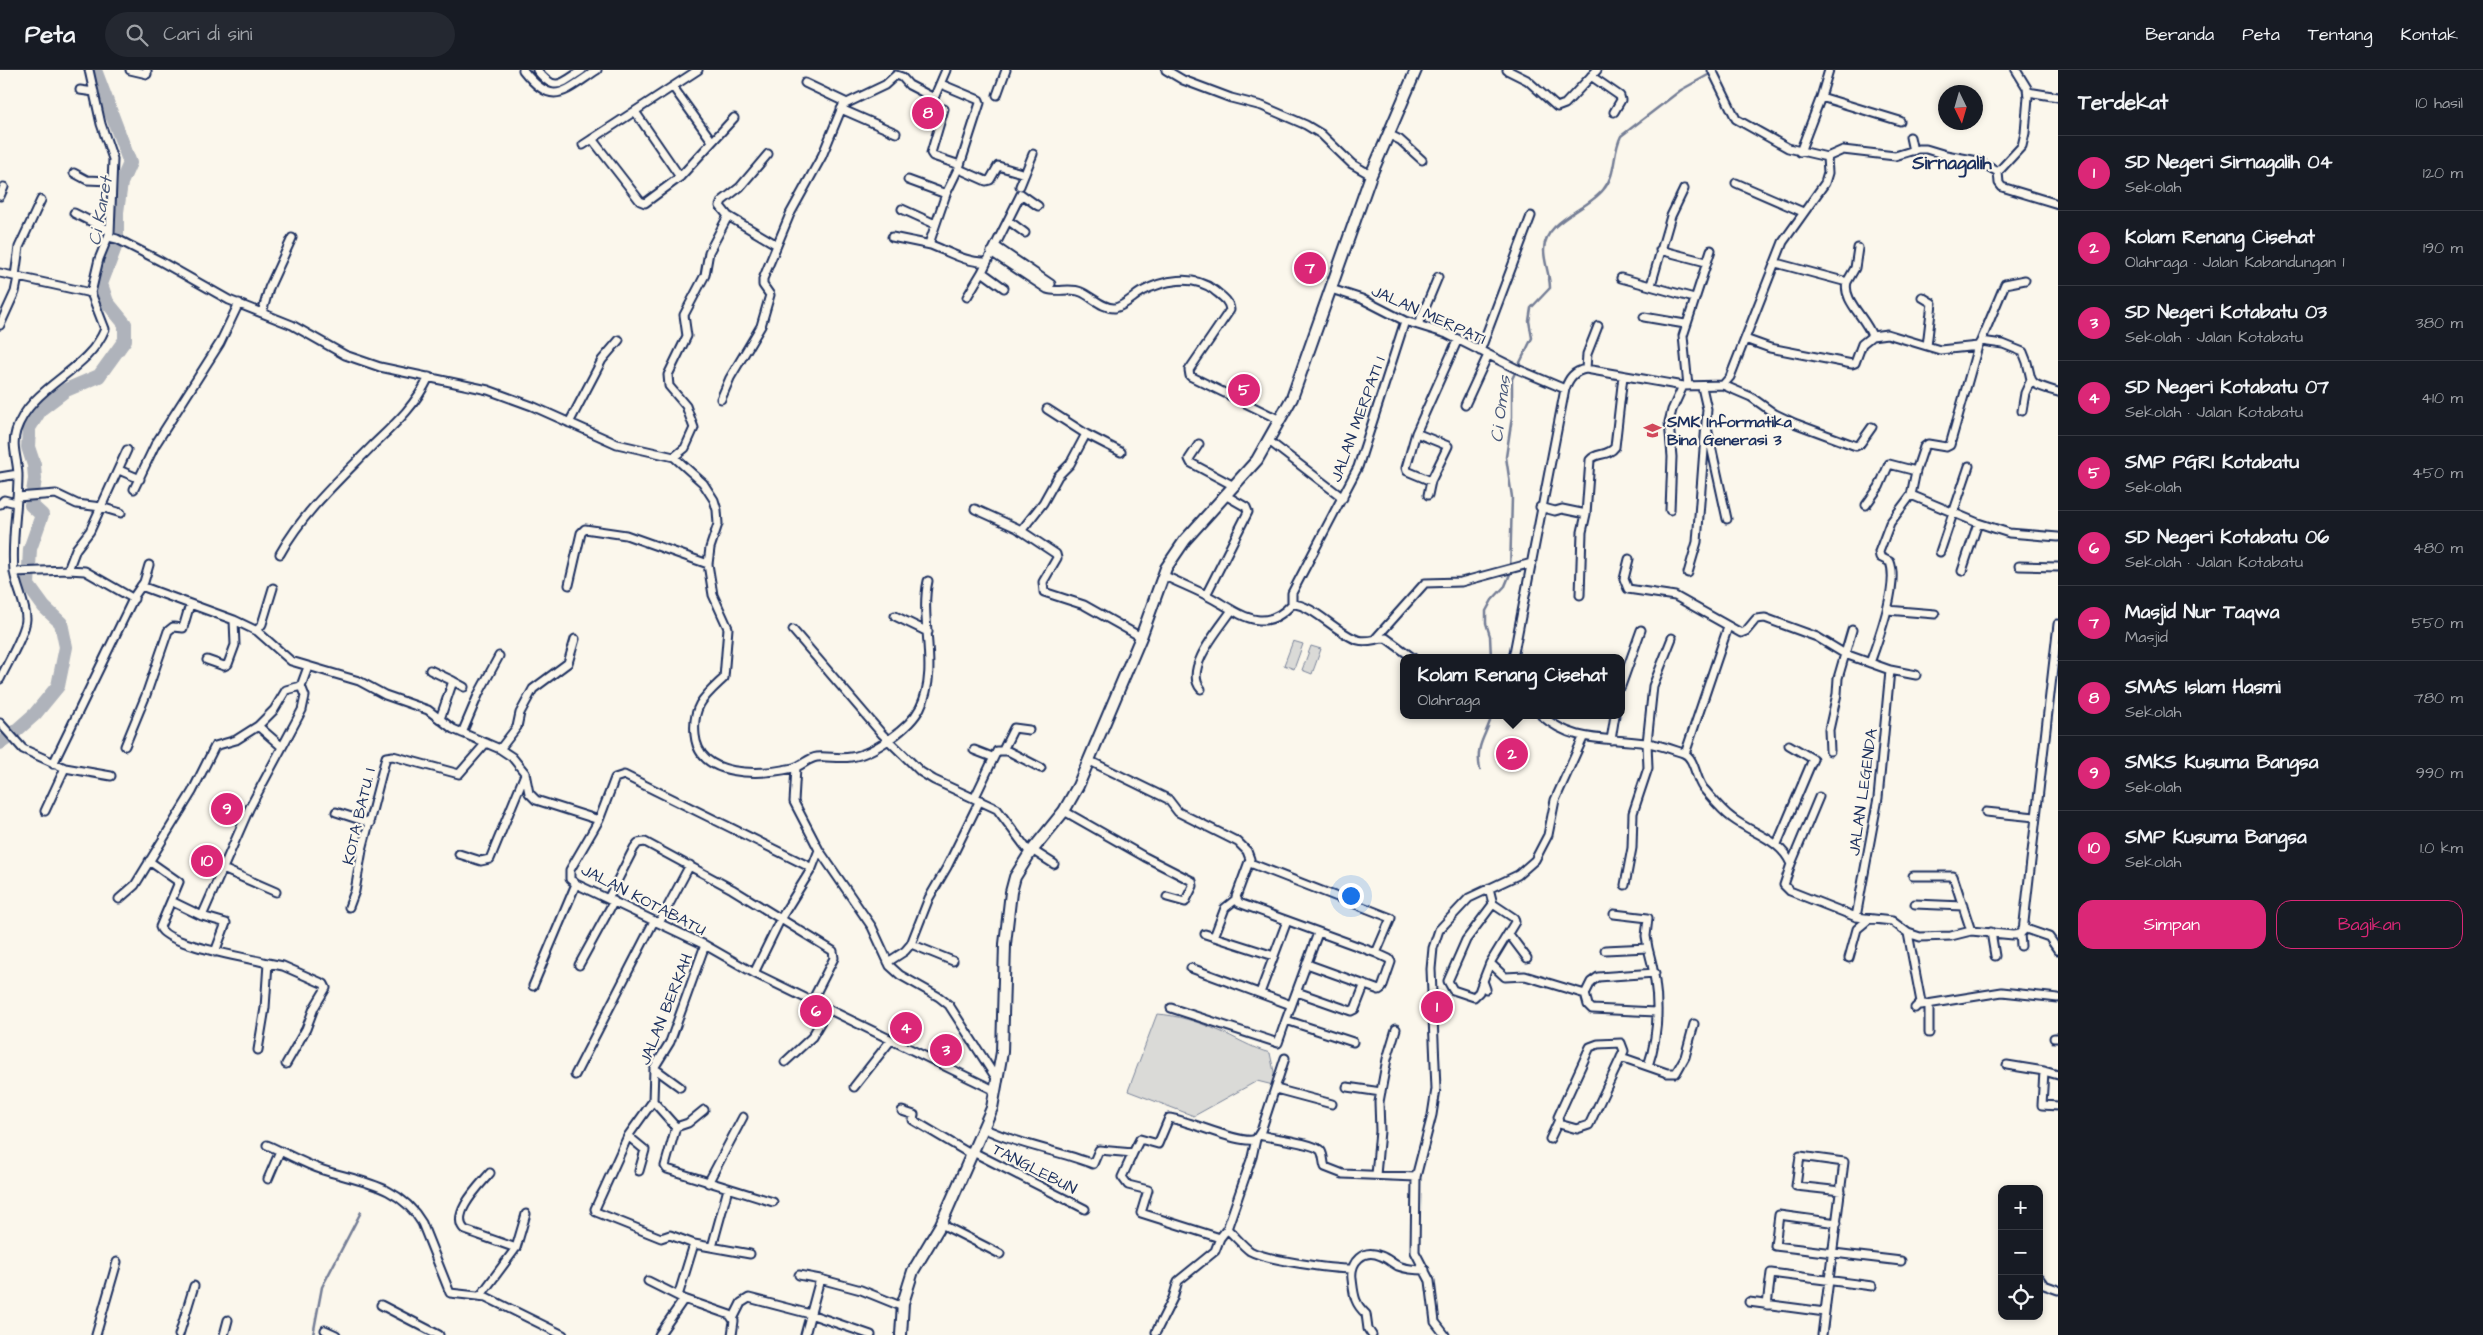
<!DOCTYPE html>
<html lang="id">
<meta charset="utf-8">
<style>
:root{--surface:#171b24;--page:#242831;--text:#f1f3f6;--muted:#9ea1a6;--line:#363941;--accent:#db2777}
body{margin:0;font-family:"Architects Daughter",sans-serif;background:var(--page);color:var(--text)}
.controls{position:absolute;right:15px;bottom:15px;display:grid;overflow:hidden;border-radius:10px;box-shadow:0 2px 8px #0003}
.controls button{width:45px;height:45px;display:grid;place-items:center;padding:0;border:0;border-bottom:1px solid var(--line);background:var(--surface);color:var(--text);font:25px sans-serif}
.compass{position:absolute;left:1938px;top:15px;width:45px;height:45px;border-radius:50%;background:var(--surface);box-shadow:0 2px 8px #0003;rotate:175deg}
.you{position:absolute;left:1350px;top:825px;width:18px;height:18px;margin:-12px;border:4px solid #fff;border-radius:50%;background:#1a73e8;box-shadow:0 0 0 8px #1a73e833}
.badge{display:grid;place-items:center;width:32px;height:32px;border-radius:50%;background:var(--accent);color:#fff;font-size:16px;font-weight:700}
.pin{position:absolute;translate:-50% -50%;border:2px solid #fff;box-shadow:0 1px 5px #0006}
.popup{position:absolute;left:1400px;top:584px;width:225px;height:65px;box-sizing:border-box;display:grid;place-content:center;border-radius:10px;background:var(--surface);filter:drop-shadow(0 1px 4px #0005);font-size:16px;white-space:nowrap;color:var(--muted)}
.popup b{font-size:19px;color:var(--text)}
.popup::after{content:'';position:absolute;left:50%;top:100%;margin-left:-10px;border:10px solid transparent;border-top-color:var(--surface)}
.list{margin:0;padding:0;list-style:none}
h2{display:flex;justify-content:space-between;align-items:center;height:65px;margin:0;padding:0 20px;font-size:21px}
h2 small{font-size:16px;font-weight:400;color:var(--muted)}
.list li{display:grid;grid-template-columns:32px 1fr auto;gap:15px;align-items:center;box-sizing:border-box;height:75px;padding:0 20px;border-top:1px solid var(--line)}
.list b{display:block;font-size:19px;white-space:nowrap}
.list p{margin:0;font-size:16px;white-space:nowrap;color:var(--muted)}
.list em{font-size:16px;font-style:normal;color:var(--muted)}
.actions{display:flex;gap:10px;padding:15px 20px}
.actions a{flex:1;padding:11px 0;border:1px solid var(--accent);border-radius:15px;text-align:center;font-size:18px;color:var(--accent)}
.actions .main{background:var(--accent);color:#fff}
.icon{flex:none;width:28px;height:28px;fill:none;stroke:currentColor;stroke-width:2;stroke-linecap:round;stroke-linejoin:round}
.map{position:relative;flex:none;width:2058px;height:1265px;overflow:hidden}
header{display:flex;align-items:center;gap:30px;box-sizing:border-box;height:70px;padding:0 25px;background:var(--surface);border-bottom:1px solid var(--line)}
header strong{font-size:24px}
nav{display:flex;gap:28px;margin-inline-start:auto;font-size:18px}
.search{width:350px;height:45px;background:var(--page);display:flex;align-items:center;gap:12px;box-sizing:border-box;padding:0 18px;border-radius:28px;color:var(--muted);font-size:19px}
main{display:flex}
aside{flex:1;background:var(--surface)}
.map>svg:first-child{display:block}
.green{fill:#dadad7;stroke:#7a849a}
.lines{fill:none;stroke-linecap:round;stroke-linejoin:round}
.stream{stroke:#747e96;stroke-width:2.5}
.river{stroke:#afb3bb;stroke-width:14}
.minor-casing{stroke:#1b2f5e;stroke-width:11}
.secondary-casing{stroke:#1b2f5e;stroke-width:14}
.minor{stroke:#fbf7ec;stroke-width:7}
.secondary{stroke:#fbf7ec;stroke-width:10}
.labels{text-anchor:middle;stroke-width:4.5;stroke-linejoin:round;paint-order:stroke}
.street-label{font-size:16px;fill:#1b2f5e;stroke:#fbf7ec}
.poi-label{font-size:16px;font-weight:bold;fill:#1b2f5e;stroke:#fbf7ec;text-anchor:start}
.water-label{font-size:18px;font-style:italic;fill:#47577a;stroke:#fbf7ec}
.quarter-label{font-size:19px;font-weight:bold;fill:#1b2f5e;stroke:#fbf7ec}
</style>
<header>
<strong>Peta</strong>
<div class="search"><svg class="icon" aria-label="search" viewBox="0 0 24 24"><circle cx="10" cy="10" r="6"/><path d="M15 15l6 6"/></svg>Cari di sini</div>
<nav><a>Beranda</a><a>Peta</a><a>Tentang</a><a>Kontak</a></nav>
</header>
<main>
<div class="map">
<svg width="2058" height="1265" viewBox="0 0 2058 1265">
<rect width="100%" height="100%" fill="#fbf7ec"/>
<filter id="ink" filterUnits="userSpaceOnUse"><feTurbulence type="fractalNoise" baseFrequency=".02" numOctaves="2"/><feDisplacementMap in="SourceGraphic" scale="10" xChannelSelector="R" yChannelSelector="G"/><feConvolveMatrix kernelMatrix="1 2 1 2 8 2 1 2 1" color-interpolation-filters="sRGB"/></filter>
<g filter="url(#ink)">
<path class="green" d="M1293,571L1303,574L1294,599L1284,595Z
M1311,576L1321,579L1312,604L1302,600Z
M1157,944C1176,945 1199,952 1217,960C1235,967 1251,978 1270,983L1277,1016L1257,1011L1194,1046L1128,1021Z"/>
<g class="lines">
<path class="stream" d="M1491,588L1490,566L1486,553V541L1492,530L1505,516L1510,504L1512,427L1506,387L1512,347V309L1532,268L1529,251L1531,238L1550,218C1550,205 1544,193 1544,180C1544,151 1587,140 1603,120C1617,104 1612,84 1621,66L1681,20L1717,0
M1480,699C1475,674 1486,667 1492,645
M313,1265L322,1217L361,1142"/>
<path class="river" d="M0,673L9,667L35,644L58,616L66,577L61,553L44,537L28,515L30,479L42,445L31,435L35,409L34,395L28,377L29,358L41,339L66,320L99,306L125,270V254L107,232L101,214L117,172V142L121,113L130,93L95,0"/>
<defs>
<path id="minor" d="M130,0L147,4V0
M523,0C553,38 563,22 597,0
M537,0C555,23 561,14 582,0
M1166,0L1183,10L1231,28L1262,36L1306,55L1321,64L1352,94L1371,105
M1507,0L1527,10L1557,37L1565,34L1597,0
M1712,0L1736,49L1788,78L1827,87L1843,80L1895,86L1918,79H1926L1946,85L1978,91L1998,102L1999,113L2002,117L2058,134
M1591,6L1620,26L1621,30L1614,42
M805,13L847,33
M941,14L979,30L980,33L960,95L946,124L930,171L931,175C949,182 967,193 986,192
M673,17L712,71
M80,20L94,22
M2028,22L2058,27
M997,25L1006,0
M1821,27L1900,51
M841,39L896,63
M944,39L931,83L933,86L960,95
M636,43L680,107
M1388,64L1400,70L1422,90
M1910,67L1913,81
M592,69L640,131L645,133L680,107L734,48
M583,75L698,0
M1800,82L1821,27L1829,0
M959,99L986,111L990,110L998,96L1025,104
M1998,102L2022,76L2025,63L2028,27L2027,18L2016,0
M74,103L87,110L110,111
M908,110L946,124
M1736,113L1803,142
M1020,116L1033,84
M0,126L4,117
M902,139L935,154
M74,143L110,161
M728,146L720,136L722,131L740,117L768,84
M1009,151L1025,163
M109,167L117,169L160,191L229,230L292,255L345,285L380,297L488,320L532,336L617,374L674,387L703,413L714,430L717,440L718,454L710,478L708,494L713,525L728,558L724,608C705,626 692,635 695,665C699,709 761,705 793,698C802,696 808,688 817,687C828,686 839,689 851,687C873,684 910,658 920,638C940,599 919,552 928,511
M892,167L931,175
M995,176L1051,214
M1660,180L1706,192
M991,182L1047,219C1058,223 1070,217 1081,222C1091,226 1103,239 1115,238C1124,236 1133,227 1141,222C1163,210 1193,204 1214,220C1221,226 1229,230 1230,240L1189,300L1190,306L1280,350
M1776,193L1847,212C1842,230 1866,248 1872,266L1887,264L1940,280L1978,276L1981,271L2003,274L2023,282C2037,312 2019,311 2058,322
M0,203L91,223
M15,206L19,177L41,130
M1621,208L1694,228
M1847,212L1855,198L1858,178
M1651,215L1671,146L1684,119
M1004,218L982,202L1021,124L1038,136
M1331,219L1362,229L1405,251L1447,264L1515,298L1565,319
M967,227L982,202
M1922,227L1932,233L1927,276
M262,243L269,218L292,168
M1644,247L1685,254
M0,255L15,222L18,207
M1418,255L1438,207
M1745,269L1770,278L1852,294L1855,293L1862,274L1872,266
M1981,271L2005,214L2025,210
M1480,281L1531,146
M1586,299L1587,284L1598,256
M1723,315L1730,307L1783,172L1825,113L1828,103L1827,87
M1688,316L1683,266L1711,180
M1702,317L1707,339L1706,353L1727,449
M721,329L730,308L761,256L770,225L763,215V209L790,144L822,86L843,35L885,15L896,5L902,7L909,15L934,28L946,0
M1465,335L1488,285
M1047,339L1086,364L1121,382
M2022,341L2025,323L2031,310
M569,353L602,290L619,270
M1416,363L1448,376L1431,411L1428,425
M1269,371L1343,428
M1199,374L1189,389L1191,393L1234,416
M674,387L685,378L694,358L686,336L669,316L668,305L687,266L684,245L705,205L709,182L728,146L777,175
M119,400L140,409
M0,407L18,404
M1431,411L1407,401L1406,398L1416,363L1458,269
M134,419L155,375L220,273L239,233
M1911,425L1978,453L2009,463L2058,467
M17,427L56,424L77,434L101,437L121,443
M0,434L4,430L16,433
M1866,435L1879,417L1889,394L1916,401
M1540,437L1555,441L1562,439L1586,444L1582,462L1580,525
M975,439L1017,458L1056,484L1057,488L1043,512L1044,522L1084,535L1141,567
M1670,440L1672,387L1669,352L1672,340L1683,316
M1586,444L1590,390C1596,382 1608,387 1615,377L1623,306
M1021,461L1043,433L1058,406L1070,394L1086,364
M1940,482L1969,396
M280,484C303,442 341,408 374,374C396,353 415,336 429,307
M1629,489L1624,509L1628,519L1675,526L1741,563L1746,561L1756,549L1765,548L1817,567L1845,584L1890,600L1916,605
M2019,496L2058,497
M68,500L76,479L90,461L127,380
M1962,501L1978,453
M14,502L68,500L85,501L134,529
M1688,503L1697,472L1706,353
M1163,505C1177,512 1192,518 1206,525C1236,540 1262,568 1292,534C1313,534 1337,564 1358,570C1368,573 1376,568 1386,568L1413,588
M569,515L581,463L585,459L626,465L708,494
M141,516L234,550L257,561L291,591L359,611L385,625L428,640L453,659L500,679L512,687L525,703L529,723L536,730L599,750L570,800V809L576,814L705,875L754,903L996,1021
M1206,525L1248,442L1246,437L1225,425
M1292,534V523L1358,397L1405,251
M1887,540L1935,544
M895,546L928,562
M793,560L882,664L921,702L934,710L997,739L1030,783
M257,561L262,554L273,518
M1376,568L1425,513L1461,512L1532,493
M1513,588L1565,319C1569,308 1574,301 1586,299L1683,316L1723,315L1751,327L1775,344L1794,353L1856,376L1860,374L1872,357
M207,590L224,596L228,594L235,575L234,550
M1870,593C1878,570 1899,515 1890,492L1880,487L1879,482L1890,453L1911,425L1916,401L1924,377L1928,374L1946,377L1950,375L1978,276
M430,600L453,611
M0,609C6,596 26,562 26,549C26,534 16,517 14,501C11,469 18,438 18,406C18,390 11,377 16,361C31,315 87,303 105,259L91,223L99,189L110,162L113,89L101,54L89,0
M1621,616L1641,560
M1201,619C1183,599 1220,558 1232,540
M1541,645C1574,674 1606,667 1646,673C1658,674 1671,679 1683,683C1695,687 1695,708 1703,718C1712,728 1721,740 1732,748C1753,764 1780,769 1791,794L1784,815L1790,821L1856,847L1892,851L1908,863L1920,867L1951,866L1971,861L2013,865L2020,864
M440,649L453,611L464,617
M0,653L23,679L65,698L45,741
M258,656L281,676
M462,663L479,623L499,586
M1611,670L1615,645
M125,676L146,625L168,561L173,557L183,558L190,534
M500,679L517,657L520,643L533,619L568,593L575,569
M974,680L992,687
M1003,680L1014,658L1029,660
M1830,681L1829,660L1837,624L1838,608L1852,560
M1685,684L1728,557
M1090,691L1168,729L1178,742L1238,772L1247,781L1250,789L1236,827L1239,833L1376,883L1389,889L1391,892L1382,918L1379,920L1307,894
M53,694L135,525L144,512L149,495
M796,697L794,732L819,780L872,857L890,896L900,905L939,927L949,935L998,1011
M65,698L111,706
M975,727L997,681H1008L1041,698
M1064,741L1145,787L1192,811L1193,816L1185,832L1167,827
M336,742L370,753
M1986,742L2035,747
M599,750L615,708L624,705L812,798
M1777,774L1813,689L1789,675
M1032,780L1054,794
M459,784L481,791L490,789L525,704
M149,791L179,812L171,831
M1250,793L1391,848L1376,883
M1791,794L1819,727
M223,799L276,822
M1913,806H1953L1971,861
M1625,815L1632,778L1633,743L1648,698L1647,673L1653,616L1672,568
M1489,818L1493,834L1514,848L1515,852L1490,893L1505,907L1525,906L1585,924
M119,829L135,815L192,722L215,676L236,670L258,656L274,640L286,620L301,616
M608,829L634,778L638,773L645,772L732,819L833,881L834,888L812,931
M1915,834L1963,836
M349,837L355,821L362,780L386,687L393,686L459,704L486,673
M1614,844L1648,848L1646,866L1648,878
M202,846L249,739L302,640L305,626L301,616L308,597
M1856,847L1878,728L1890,600
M659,853L690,795
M2023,858L2049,867L2058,880
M1991,862L1995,886
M1318,863L1286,950L1353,972
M1908,863L1921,932L1915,938
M1205,864L1274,886
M1509,864L1527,888
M1214,867L1225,838L1235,830
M911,874L953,891
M705,875L670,972L654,998L653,1031L676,1057L665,1096L667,1099L773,1132
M2021,876L2020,864L2023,861L2058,554
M1605,880L1648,878C1659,917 1661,958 1648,996
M215,882L226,853L202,846L171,831L160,857C165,875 249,888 268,893L265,938L258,980
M1849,888L1857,859L1869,849
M888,892L905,881L911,874L929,828L947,797L980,730
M268,893L283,896L324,914L326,918L314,938L306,959L286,994
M579,895L614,831
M1191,898L1291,935
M754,903L781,848L812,798L819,780
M1655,903L1598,907L1591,912L1585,924L1588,935L1592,939L1656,942
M1483,911L1479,922L1474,927L1453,920L1448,911L1466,870L1493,834
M533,916L576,814
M1486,919L1483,911L1490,893
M1297,922L1351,941L1355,939L1364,916
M1260,923L1287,851
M1929,934V963
M1921,935L2002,922L2058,928
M1171,938L1278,973L1286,950
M2054,968H2058
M1621,973L1624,981L1589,1055L1577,1059L1559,1054L1558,1047L1590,977L1598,974Z
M1621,987L1667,1003H1676L1685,987L1694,954
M785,992L812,967L828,939
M2007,995L2044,1001L2058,1005
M654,998L680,1017
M2044,1001L2042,1035L2058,1036
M575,1005L654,851
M854,1017L891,970
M1347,1017L1381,1022
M1276,1019L1332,1034
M653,1031L628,1066L595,1139L596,1142L661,1168L670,1165L694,1174L750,1184
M902,1041L914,1045L913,1050L972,1085
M676,1057L688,1053L704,1040
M983,1058C1018,1075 1057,1080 1093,1094L1099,1080L1133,1083L1122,1107L1128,1115L1148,1120L1141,1143L1220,1168
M1259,1065C1271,1068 1315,1073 1321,1081C1324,1086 1323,1092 1325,1097L1343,1104L1416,1107
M628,1066L645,1080L639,1101
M1550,1069L1558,1052
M267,1075C286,1083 304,1094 323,1100C361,1112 400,1115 422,1153L450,1223L486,1227L563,1265
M973,1082L1085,1139
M1133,1083L1140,1069L1158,1074L1169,1048C1189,1050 1242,1076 1256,1069L1261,1061L1285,988
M490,1103C480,1115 449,1145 465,1160L516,1178
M1376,1105L1380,1061L1379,1032L1387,989L1396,959
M268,1109L280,1081
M708,1113L743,1047
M1837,1153L1779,1145L1775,1176L1901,1191
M941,1154L1000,1184
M1227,1159C1235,1166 1242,1175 1250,1181C1266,1190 1332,1199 1351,1199
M712,1177L728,1119
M799,1205L820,1209L805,1265
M2039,1208L2044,1215L2058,1220
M820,1209L861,1220L903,1237
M648,1211L684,1229L730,1245L734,1251L732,1265
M481,1225L516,1178L526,1144
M678,1226L694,1174
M1749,1232L1825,1242
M381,1235L439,1265
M1767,1235L1771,1203L1872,1216
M733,1249L741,1233L749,1228L810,1244L871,1265
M325,1260L336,1265
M1156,1262L1173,1228L1178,1211L1215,1181L1220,1168L1227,1159L1252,1087L1256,1069
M96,1265L117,1192
M179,1265L194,1216
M224,1265L228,1250
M659,1265L684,1229
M1372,1265L1368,1259L1366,1244C1354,1233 1354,1225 1352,1209C1350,1192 1363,1178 1381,1186C1387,1188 1392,1193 1398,1196C1406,1199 1417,1200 1425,1200
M1445,1265L1435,1252L1430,1211L1415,1182L1416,1107L1432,1045L1436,1019L1431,899L1433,878L1439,860L1469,828L1518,805L1535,790L1548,765L1555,730L1583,668
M1822,1265L1844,1092L1800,1086L1796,1116L1841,1121"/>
<path id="secondary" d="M901,1265L903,1233L913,1201L941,1154L992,1038L1002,982L1005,874L1011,822L1015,807L1030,783L1064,741L1078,716L1141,567L1166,498L1185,470L1257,390L1292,328L1371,105L1416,0"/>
</defs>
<use href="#minor" class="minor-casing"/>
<use href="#secondary" class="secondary-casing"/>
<use href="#minor" class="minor"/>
<use href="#secondary" class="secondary"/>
</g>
</g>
<defs>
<symbol id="school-bare" viewBox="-9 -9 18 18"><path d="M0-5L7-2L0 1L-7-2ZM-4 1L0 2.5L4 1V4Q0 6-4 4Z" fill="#d1495b" stroke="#fbf7ec" stroke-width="2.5" paint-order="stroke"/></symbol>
</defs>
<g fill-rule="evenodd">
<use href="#school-bare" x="1640" y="348" width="25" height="25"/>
</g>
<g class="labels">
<g class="street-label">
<text transform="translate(1429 244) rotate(24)" y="6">JALAN MERPATI</text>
<text transform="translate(1357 349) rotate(-70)" y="6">JALAN MERPATI 1</text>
<text transform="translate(1862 722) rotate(-82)" y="6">JALAN LEGENDA</text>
<text transform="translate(358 746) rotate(-77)" y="6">KOTA BATU. I</text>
<text transform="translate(644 829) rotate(27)" y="6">JALAN KOTABATU</text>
<text transform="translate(665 939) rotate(-68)" y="6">JALAN BERKAH</text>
<text transform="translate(1035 1098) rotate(27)" y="6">TANGLEBUN</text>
</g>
<g class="poi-label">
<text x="1667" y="357">SMK Informatika<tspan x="1667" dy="18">Bina Generasi 3</tspan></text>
</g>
<g class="water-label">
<text transform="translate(100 141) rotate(-80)" y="6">Ci Karet</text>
<text transform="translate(1500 339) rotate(-83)" y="6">Ci Omas</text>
</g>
<g class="quarter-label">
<text x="1952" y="99">Sirnagalih</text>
</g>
</g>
</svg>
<div class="controls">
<button>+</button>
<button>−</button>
<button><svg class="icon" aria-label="locate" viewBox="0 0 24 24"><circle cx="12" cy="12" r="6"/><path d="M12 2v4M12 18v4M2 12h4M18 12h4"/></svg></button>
</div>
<svg class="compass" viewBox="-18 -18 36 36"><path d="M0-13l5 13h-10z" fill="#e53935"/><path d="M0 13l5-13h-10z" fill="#9ea1a6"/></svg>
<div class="you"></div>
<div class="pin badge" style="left:1437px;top:937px">1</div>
<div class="pin badge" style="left:1512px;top:684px">2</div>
<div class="popup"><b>Kolam Renang Cisehat</b>Olahraga</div>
<div class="pin badge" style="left:946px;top:980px">3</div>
<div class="pin badge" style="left:906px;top:958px">4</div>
<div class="pin badge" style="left:1244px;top:320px">5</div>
<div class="pin badge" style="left:816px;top:941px">6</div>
<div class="pin badge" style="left:1310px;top:198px">7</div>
<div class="pin badge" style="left:928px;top:43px">8</div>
<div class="pin badge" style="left:227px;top:739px">9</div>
<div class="pin badge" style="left:207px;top:791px">10</div>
</div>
<aside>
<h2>Terdekat<small>10 hasil</small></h2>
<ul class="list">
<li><span class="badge">1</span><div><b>SD Negeri Sirnagalih 04</b><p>Sekolah</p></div><em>120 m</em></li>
<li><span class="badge">2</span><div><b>Kolam Renang Cisehat</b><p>Olahraga · Jalan Kabandungan 1</p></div><em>190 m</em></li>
<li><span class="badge">3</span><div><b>SD Negeri Kotabatu 03</b><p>Sekolah · Jalan Kotabatu</p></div><em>380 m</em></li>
<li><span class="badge">4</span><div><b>SD Negeri Kotabatu 07</b><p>Sekolah · Jalan Kotabatu</p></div><em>410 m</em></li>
<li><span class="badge">5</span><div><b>SMP PGRI Kotabatu</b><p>Sekolah</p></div><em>450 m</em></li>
<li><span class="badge">6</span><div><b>SD Negeri Kotabatu 06</b><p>Sekolah · Jalan Kotabatu</p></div><em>480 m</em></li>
<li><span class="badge">7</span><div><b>Masjid Nur Taqwa</b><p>Masjid</p></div><em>550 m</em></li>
<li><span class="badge">8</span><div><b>SMAS Islam Hasmi</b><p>Sekolah</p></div><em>780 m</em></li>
<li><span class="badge">9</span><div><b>SMKS Kusuma Bangsa</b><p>Sekolah</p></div><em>990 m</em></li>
<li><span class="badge">10</span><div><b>SMP Kusuma Bangsa</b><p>Sekolah</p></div><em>1.0 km</em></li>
</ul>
<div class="actions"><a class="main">Simpan</a><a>Bagikan</a></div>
</aside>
</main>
